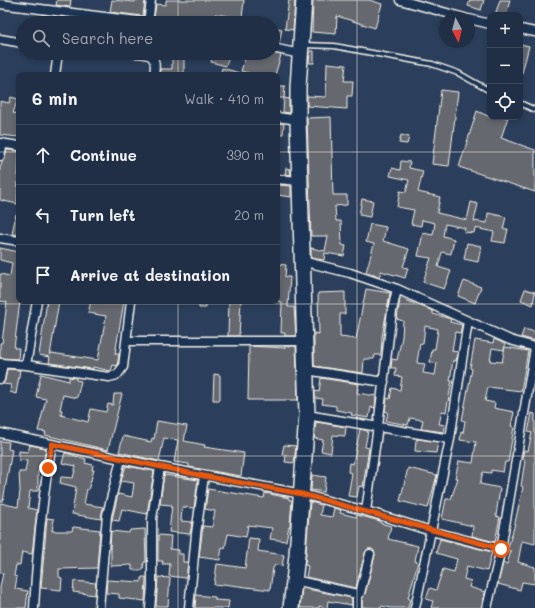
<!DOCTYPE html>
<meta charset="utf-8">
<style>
:root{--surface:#202f45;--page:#2d3b50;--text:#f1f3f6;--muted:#a2a9b3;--line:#3d4a5e}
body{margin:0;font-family:Mali,sans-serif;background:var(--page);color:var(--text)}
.controls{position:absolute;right:12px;top:12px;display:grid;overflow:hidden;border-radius:8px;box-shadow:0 2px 6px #0003}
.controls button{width:36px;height:36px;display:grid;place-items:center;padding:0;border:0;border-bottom:1px solid var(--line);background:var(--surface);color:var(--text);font:20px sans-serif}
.compass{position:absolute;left:439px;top:12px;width:36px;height:36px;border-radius:50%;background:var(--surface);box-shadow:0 2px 6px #0003;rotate:173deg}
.stop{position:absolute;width:12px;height:12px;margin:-9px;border:3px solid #ea580c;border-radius:50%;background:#fff}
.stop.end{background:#ea580c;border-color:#fff;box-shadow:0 1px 4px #0008}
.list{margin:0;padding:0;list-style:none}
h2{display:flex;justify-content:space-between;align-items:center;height:52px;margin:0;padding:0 16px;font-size:17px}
h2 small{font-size:13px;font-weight:400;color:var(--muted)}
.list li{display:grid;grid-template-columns:26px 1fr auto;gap:12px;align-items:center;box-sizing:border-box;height:60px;padding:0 16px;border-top:1px solid var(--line)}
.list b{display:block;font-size:15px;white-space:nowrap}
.list em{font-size:13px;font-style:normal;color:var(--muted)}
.icon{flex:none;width:22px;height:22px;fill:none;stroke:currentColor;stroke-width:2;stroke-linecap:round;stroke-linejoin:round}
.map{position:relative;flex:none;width:535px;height:608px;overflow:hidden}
.search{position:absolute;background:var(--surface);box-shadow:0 2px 6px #0003;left:16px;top:16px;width:264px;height:44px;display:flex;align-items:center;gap:10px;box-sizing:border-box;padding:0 14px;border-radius:22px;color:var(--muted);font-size:15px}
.panel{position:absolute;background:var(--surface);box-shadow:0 2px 6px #0003;left:16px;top:72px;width:264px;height:232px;border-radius:8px}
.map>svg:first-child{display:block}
.building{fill:#65676e;stroke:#f4f1e8;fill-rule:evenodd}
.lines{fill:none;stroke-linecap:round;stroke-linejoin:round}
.lane-casing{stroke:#f4f1e8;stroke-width:7}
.street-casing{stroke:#f4f1e8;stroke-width:11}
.highway-casing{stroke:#f4f1e8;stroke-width:18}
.lane{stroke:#1d3557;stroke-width:4}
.street{stroke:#1d3557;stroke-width:8}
.highway{stroke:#1d3557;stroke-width:15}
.route{stroke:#ea580c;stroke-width:5}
.grid{fill:none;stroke:#f4f1e8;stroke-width:1;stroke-opacity:0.55}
</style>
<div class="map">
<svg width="535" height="608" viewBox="0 0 535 608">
<rect width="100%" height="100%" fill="#2b3f5c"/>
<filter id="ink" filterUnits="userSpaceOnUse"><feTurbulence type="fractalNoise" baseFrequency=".025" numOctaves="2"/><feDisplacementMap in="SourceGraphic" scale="8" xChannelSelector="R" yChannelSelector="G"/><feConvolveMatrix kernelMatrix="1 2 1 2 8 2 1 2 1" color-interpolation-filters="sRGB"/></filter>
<g filter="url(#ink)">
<path class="building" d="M57,0H71L70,7L56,5Z
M112,0L135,2V0H145L143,16L110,12Z
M166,0H244L242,18L215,14L213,23L154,18L156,4L166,5Z
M289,0H295L293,30L285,29Z
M313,0H369L382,4L375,28L337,16L336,34L312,32Z
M470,0H484L481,10L468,6Z
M500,0H510L506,15H495Z
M41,15L89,21V23H40Z
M273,27L282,29L279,44L273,43Z
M520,44L529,46L522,73H520Z
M310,51H314V63H309Z
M172,53H184V75H161L160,69H172Z
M213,53H230L226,66L211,62Z
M247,53H271L281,55L275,75H255L241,71Z
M327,63L346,65L344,81H353L352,96H347V109L307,106V96L326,97Z
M222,68L240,73V75H220Z
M277,86H285L284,98H277Z
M441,90L458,92L449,166L432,164Z
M11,97L18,99L13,113L19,114V137L0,135V101L9,103Z
M284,98L289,99V113L283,112Z
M477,111L490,117H508L501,138L535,150V192L459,167Z
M331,117L333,195H347V205L335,206L336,221H341L342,245L346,246L344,256L325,253L324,260L311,258V248L325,251L328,236H311L307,118Z
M277,123L284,124L283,134H277Z
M401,135L409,137L407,144L399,143Z
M7,150L19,151L17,204L0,200V168Z
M401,161L410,162L409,168L423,171L418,192L440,197L437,213L467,220L471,202L478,204L474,221L487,223L488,213L506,217L503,229H508L505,243L492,241L494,232L475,228L474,233L464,232L465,228L445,224L443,236L454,239L451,254L442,252L438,267L451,271L444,289L423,282L431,258L418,256L423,233L433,235L435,223L422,220L421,226L411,224L414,210L397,207L400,191L406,192L409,180L390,176L392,168L400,170Z
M286,168L290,169L291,175L285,174Z
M277,185L291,186V197L277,195Z
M362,199L373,201L370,217L359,215Z
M16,214L19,215V235L12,234Z
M370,224L386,227L383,241L409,249L403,267L408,268L405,278L381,271L379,277L366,272L374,244L366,242Z
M467,243L481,246L478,262L464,259Z
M0,248L19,252V301H20L14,348H19L18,359L0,358V343H2L7,302L0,301V274L10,276L12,263L0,260Z
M277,264L286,265L285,277H290L288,307H294L296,336H285V333H281L282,302L277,301L279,276H277Z
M464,281L481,287L475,303L458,296Z
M366,289L390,293L382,337L381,355H375L374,359H364L363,373L314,366V333L319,334L318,293L345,292V314H340V337L356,339Z
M525,289L535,292L533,305L521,300Z
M400,298L433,311V314L451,319L450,322L462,325L460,333L455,332L452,351L458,352L456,361L453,360L450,381H452L446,412L442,411L439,424L445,425L444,432L421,429L423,420L410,418L408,425L386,421L388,412L385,411L387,398L390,399L392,388L400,390L402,377L395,376L396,368H391L392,359L397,360L402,337L403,321L397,319ZM425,326L438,329L435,349H432L430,362L437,363L435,375L423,373L425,364L417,363L420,343L423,344Z
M47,301H59L50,355L51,353L98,360L106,316L88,313L91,301H124L115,354H119L117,366L113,365L111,371L93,367V369L49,363L50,357L39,355Z
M199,301H206V308H199Z
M229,301H241L239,336H228Z
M524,329L535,332V341L521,337Z
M494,339L505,344L504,350L492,348L490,361L502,362L505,347L528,351L521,391L488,387L485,401L495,403L494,408L514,412L511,426L514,427L508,462H505L503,472L491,470V473L483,472L480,484L500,488L496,516L500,517L495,542L472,536L473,526L442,519L446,499H451L458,478H455L459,461L473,463L476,442L460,440L461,432L463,433L465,421L462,420L472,369L470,368L475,340L493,343Z
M249,346L285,348V346H296L298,400H248Z
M7,369L20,370L16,394L10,392L11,385L3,384L5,380Z
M41,374L69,381V377L76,378V380L81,381L77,398L63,395L60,410H62L61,415L88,422L91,409L106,412L108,404L113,405L114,394H122L108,450L45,435L46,432L38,431L46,399L36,397Z
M214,374L220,375V400H213Z
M321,378L359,384L357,393L376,396L375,408L371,407L369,418L351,415L352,413L336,410V406L322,404L323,399L315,398V391L319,392Z
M532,413L535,414V544L522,541L518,562L535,567V584L522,582L520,590L498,584L503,563L507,564L511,551H507L514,527L523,487L521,486L525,460L522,459L524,450L528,451L532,433L528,432Z
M157,421L187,426L184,441L205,445L204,447L244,453L241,476L189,467V464L174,462L178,440L164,438L159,461L119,452L123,436L151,442L152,438L154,439Z
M316,422L346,427L345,436L333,435L331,453L321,451L323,440L314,438Z
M360,429L368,431L365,447L369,448L363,487L359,486L357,497L348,496L352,473L348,472L349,463L353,464Z
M419,439L438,442L436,453L415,451L416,440Z
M0,441L9,442L8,449L12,450L3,501H0Z
M30,445L46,448L42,471H38V491H30L28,508L37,510L32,554L22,552L20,565H16L14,576L17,577L15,589L28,591L26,608H0V587L3,573H0V503L18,507L20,491L19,472H25L27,461L19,460V451L28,452Z
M284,445L296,446L294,463L285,462L286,455L282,454Z
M65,453L86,459L85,463L93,465L92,470H94L88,490L87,489L84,504L103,507L101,519L72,514L76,487L60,483L61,477L73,478L76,466L62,463Z
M126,466L154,471L147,514L122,509L119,521L112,520L118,494L132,497L134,483L121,481Z
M408,468L437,475L428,508L400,501Z
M164,475L198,480L194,508L182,507L181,521L192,522L190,534L169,532L172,505L160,504Z
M312,475L326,477L324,492L311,490Z
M208,489L264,498L265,493L289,498V500H292L290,526H289L286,541L270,539L272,528L248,525L246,537L228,534L225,548L222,547L220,560L199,557L203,526L212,527L215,511L205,509Z
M310,502L322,505L320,515L332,517L334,508L341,510L340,513L356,517L357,515L380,521V523L391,526L388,539L418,546L415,561L418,562L408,598L410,599L408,608H391L382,606L381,608L362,607V598L365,594L375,555L372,549H368L365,553L356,588L306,577L308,566L305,565Z
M47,518L54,519L52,531H72L73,527L100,530L97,568L59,569V577L62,578L61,590L41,588Z
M145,529L146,562H144L143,570H132V565L111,566V549H110L111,531L129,533L130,530Z
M158,535L171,536L170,549L179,550V554H183V562H188L186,578L169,576L170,564H162L163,561H158Z
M249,538L259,539L258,551L284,555L282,566L275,565L273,568L270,590L223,584L222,586L214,585L217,564L245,568Z
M440,539L492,552L487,571L467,566L464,579L471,581L469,587L485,592L481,608H431L433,601L426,599L430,588L436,590L443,569L454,572L457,559L436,553Z
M142,577H146L145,601L119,598V594L106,593L107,580L141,582Z
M158,577L170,578L168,606H156Z
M74,581L96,583L95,595L73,592Z
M302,588L352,598V605L328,601L327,608L319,606V608H300Z
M196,595L215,597V600L229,601L228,608H195Z"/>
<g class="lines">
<defs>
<path id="lane" d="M304,45L334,46L432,64L458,73L490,91
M520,103L535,110"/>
<path id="street" d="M400,0L465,18
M0,4L153,23
M469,19L490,24
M148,23L151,0
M520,29L535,32
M0,39L23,43
M273,48L300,54
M136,53C153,54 157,57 154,75
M55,75L58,53
M277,117L298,120
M0,143L19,146
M0,156L3,143
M277,179L299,181
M0,238L19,241
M302,261L350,273L397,289L510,340L535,347
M468,321L450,439L431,531L501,549
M127,341H305
M0,363L26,365L37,301
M26,365L109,377L117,375L123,367L131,301
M306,370L384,382
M0,379L3,363
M307,415L450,439
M0,433L121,459L107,515L99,608
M121,459L160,467
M366,511L378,426L392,311L397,289
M294,580L357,594L360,593L370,554
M34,608C37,553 42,498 52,444
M150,608L152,587V519L160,467L302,494L366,511L431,531L415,608
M189,608L196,534L204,476
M357,608V594
M487,608L501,549L535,348"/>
<path id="highway" d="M291,608L297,555L307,415L298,120V87L304,0"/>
</defs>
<use href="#lane" class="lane-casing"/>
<use href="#street" class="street-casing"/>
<use href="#highway" class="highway-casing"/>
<use href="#lane" class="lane"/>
<use href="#street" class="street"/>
<use href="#highway" class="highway"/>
</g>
</g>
<g class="lines" filter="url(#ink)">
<path class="route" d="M48,468L52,444L204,476L302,494L501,549"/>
</g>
<path class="grid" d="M178,0V23M357,0V608M178,53V75M0,152H19M277,152H535M178,301V608M0,304H535M0,456H535"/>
</svg>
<div class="controls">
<button>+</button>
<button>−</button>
<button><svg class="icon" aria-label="locate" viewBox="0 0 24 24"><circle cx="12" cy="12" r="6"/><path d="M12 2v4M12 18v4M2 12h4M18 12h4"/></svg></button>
</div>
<svg class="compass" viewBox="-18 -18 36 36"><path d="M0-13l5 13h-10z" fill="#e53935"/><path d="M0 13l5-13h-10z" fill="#a2a9b3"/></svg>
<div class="stop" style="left:501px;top:549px"></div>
<div class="stop end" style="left:48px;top:468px"></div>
<div class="search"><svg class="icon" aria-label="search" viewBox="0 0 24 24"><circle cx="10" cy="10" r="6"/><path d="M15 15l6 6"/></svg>Search here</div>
<section class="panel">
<h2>6 min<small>Walk · 410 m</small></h2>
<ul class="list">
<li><svg class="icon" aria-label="ahead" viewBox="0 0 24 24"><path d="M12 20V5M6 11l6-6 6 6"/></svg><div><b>Continue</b></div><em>390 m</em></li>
<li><svg class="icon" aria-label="left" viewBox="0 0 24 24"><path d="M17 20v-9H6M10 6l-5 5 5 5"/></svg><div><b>Turn left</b></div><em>20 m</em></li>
<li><svg class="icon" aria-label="arrive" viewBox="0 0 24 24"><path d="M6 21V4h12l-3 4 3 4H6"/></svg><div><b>Arrive at destination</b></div></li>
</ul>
</section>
</div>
